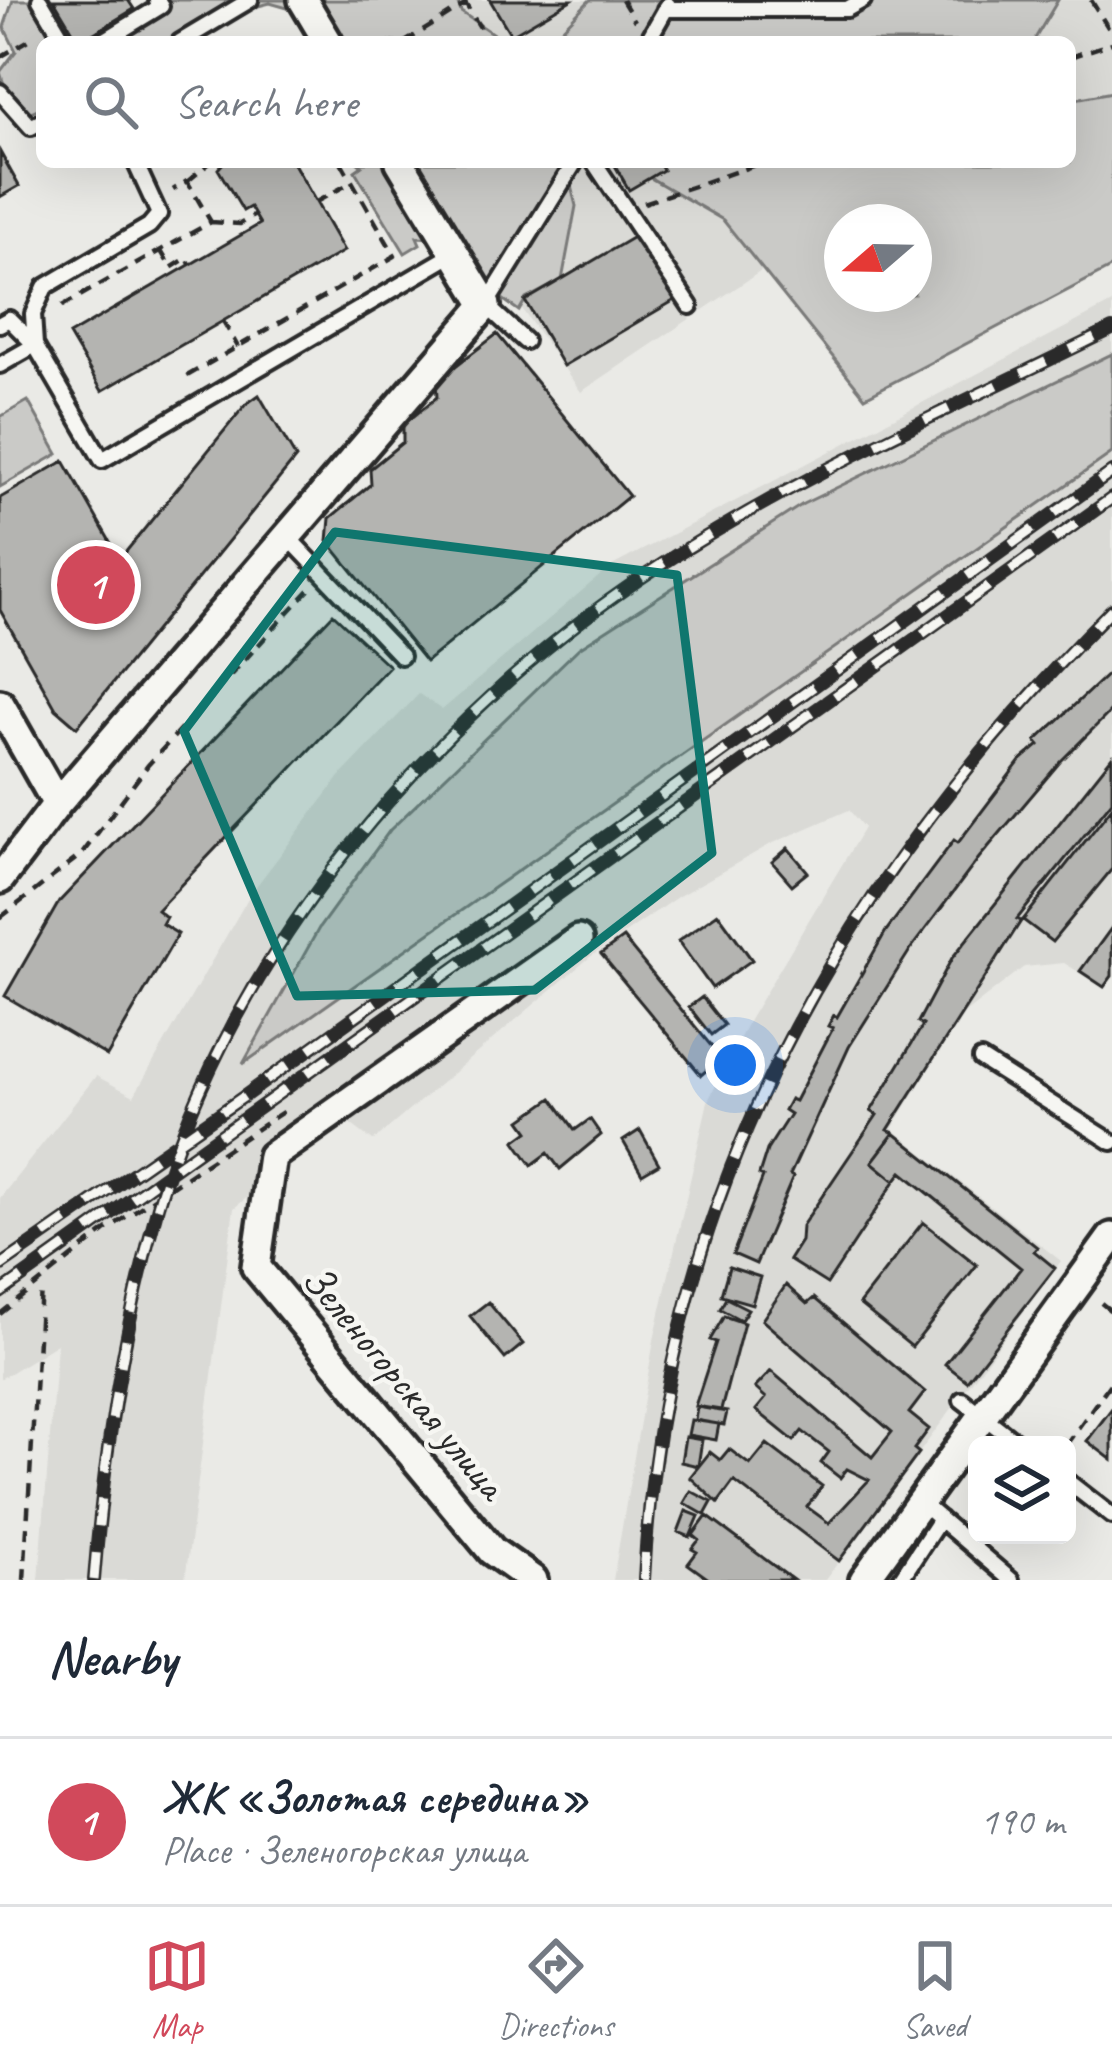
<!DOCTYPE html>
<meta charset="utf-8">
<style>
:root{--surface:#fff;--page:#f6f6f7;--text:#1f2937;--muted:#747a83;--line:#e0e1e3;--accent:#d1495b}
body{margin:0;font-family:Caveat,sans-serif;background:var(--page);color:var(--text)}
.controls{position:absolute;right:36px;bottom:36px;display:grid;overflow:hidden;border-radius:18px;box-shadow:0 12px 48px #0002}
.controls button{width:108px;height:108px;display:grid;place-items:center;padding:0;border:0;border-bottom:3px solid var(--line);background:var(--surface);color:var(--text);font:60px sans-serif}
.compass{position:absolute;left:824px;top:204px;width:108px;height:108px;border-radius:50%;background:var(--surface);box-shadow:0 12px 48px #0002;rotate:250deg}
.you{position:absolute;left:735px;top:1065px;width:42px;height:42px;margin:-30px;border:9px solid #fff;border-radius:50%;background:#1a73e8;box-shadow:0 0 0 18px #1a73e833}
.badge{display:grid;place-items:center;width:78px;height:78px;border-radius:50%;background:var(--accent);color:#fff;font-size:39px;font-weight:700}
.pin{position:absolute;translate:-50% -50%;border:6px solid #fff;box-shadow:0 3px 12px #0006}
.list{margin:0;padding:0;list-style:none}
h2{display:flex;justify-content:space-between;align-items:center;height:156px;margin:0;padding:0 48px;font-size:51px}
h2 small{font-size:39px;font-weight:400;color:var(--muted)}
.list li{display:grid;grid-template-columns:78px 1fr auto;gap:36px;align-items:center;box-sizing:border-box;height:168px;padding:0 48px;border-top:3px solid var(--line)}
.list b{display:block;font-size:45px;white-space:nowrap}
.list p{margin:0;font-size:39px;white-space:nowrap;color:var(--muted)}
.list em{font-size:39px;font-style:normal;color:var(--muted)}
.icon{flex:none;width:66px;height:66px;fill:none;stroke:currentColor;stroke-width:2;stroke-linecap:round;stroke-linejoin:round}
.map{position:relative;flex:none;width:1112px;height:1580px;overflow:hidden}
.search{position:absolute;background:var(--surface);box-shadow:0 12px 48px #0002;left:36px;right:36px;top:36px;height:132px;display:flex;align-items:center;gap:30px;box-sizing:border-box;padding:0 42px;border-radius:18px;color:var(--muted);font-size:45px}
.sheet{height:324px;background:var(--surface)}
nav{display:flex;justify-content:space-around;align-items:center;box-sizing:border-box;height:168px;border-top:3px solid var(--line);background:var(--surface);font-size:33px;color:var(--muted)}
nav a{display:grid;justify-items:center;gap:6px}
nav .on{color:var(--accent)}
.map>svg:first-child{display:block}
.built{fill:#dadad6;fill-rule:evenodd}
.green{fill:#cacac7;stroke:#7a7a79;stroke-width:3;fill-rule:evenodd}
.building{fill:#b4b4b1;stroke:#2b2b2b;stroke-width:3}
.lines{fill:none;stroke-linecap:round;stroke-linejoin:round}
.service-casing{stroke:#2b2b2b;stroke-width:22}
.minor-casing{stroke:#2b2b2b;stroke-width:36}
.path{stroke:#2b2b2b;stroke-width:4.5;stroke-dasharray:12 9;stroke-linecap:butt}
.service{stroke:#f6f6f2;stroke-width:14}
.minor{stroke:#f6f6f2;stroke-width:27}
.rail-casing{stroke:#2b2b2b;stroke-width:14}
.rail{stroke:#f6f6f2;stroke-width:9;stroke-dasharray:27;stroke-linecap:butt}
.marked{fill:#0f766e;fill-opacity:0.2;stroke:#0f766e;stroke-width:9;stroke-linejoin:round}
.labels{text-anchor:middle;stroke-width:9;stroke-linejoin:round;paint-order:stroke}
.street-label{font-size:42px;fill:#2b2b2b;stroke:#f6f6f2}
</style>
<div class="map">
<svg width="1112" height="1580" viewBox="0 0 1112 1580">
<rect width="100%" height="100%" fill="#eaeae6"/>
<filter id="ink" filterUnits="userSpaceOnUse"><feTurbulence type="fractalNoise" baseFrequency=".00833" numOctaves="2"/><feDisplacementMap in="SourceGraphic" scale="24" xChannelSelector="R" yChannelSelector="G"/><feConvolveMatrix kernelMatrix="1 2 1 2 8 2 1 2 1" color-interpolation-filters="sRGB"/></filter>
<g filter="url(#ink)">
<path class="built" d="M334,0H1112V267L865,397L764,269L581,392L513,297L431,162H1070V42H359ZM842,222H914V294H842Z
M1112,303V976L1104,987L1064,963L1024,967L961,1016L892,1129L1061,1261L825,1580H613L654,1340L708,1101L749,1020L864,828L849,810L771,844L677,897L590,957L373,1141L344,1119L234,1208L185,1580H39L57,1344L0,1379V1198L96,1076L134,1096L251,893L343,773L419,694L442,710L610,567Z"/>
<path class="green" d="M13,0H42L60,33L72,42H42V107L26,114L7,94L0,72L16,51L4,27Z
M163,0H457L461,12L505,42H336L319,17L270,3L211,18L168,42H100Z
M590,0H1058L1033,42H549Z
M1112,92V267L865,397L723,220L623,162H1070V100ZM842,222H914V294H842Z
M357,162H565L576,206L562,280L526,299L519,311L486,287L463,240L417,237L420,244L405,253L355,171L362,166Z
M1112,354V453L243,1064L319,928L390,830L579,648L803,504Z
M28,401L58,454L0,487V417Z"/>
<path class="building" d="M54,0H128L134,9L79,42Z
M490,0H571L511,35Z
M0,152L19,186L0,197Z
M224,162H293L344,251L102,391L69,335L260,224L250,207L243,211L218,169Z
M613,162H658L663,170L629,190Z
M637,235L675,300L563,366L525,301Z
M497,334L629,496L426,662L328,541L330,518L371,484L370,469L403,442V425L437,397L436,381Z
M259,395L296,458L77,727L56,709L0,610V498L64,461L120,559L246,404Z
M333,614L389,666L157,910L166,917L162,924L178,934L107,1056L5,996L59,902Z
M1112,670V710L1060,762L979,858L912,947L849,1047L790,1175L793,1177L756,1264L733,1254L763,1177L759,1175L767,1150L790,1114L784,1110L790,1099L795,1101L833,1028L828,1026L834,1015L837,1017L886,931L954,840L958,843L1020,761L1039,745L1036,741Z
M1112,757V801L1017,919L1021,921L888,1130L894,1133L872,1162L895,1181L827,1284L789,1260L801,1241L802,1226L877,1115L871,1111L923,1025L918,1022L952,958Z
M1112,807V869L1052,942L1023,920Z
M788,848L808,872L792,885L772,862Z
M718,913L752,960L712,988L678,941Z
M1112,927V976L1104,987L1080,971Z
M623,938L721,1058L701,1075L601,954Z
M702,997L724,1025L711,1035L689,1007Z
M552,1098L575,1130L590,1119L601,1135L560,1169L548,1153L532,1165L515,1141L529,1131L521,1120Z
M640,1130L659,1164L642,1174L623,1141Z
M894,1133L1037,1247L1034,1251L1055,1268L967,1381L945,1364L1021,1268L902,1172L895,1181L872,1162Z
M923,1222L977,1265L912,1347L859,1304Z
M729,1267L760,1277L752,1304L721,1295Z
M786,1285L807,1304L814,1298L925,1392L909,1413L929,1429L914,1449L919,1453L839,1561L734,1481L718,1503L690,1477L710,1452L720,1460L729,1449L750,1465L767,1444L822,1486L807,1507L829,1523L869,1480L847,1469L840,1478L821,1463L829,1452L802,1431L794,1441L756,1410L766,1398L755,1388L771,1371L872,1457L892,1432L762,1320Z
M726,1298L748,1309L741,1320L720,1309Z
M488,1302L523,1344L505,1359L470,1316Z
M724,1316L744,1323L721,1410L695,1406L716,1342L710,1340Z
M697,1407L727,1412L724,1425L695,1420Z
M1112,1408V1460L1087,1441Z
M691,1420L719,1424L716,1440L688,1435Z
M685,1437L702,1440L698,1466L681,1462Z
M691,1491L712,1502L705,1515L684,1503Z
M686,1511L699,1516L690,1537L678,1532Z
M707,1516L793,1580H710L688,1564L697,1552L692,1549L699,1540L693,1535Z"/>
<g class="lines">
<defs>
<path id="service" d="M40,0L65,42
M665,9H847L863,0
M102,42L161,6L157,0
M180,42L250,0
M647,42L668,5
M0,92L31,127L42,121
M594,162L690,306
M0,324L9,319L35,345
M525,341L486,305L575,162
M35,345L33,314L45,287L149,226L159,214L135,162
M0,365L35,345L102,460L455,253
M288,537L401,656
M981,1059L1112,1142
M962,1400L1020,1445
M1067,1481L1112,1516
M920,1502L1011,1580
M900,1580L940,1519"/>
<path id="minor" d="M303,0L328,42
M0,704L57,804
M0,879L57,804L486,305L400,162
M533,1580L492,1551L256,1267L272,1156L578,940
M864,1580L1112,1237"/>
</defs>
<use href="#service" class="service-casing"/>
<use href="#minor" class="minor-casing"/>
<path class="path" d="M463,0L489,42
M622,0L635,21
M1091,0L1112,34
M405,42L466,4
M0,57L36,36
M1070,57L1112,43
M188,181L211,162
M316,202L352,182
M644,203L764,162
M211,222L240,224L255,215
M161,251L171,268L187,258L190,264
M62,306L211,222L187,181L173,190
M223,321L238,347
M187,376L395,256L341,162
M0,918L82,854L148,765L309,590
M1101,1303L1112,1312
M0,1314L105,1231L287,1109
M1066,1445L1112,1381
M24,1580L41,1287"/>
<use href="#service" class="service"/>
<use href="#minor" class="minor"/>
<defs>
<path id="rail" d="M0,1266L246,1095L1112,472
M0,1293L1112,498
M94,1580C104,1453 123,1329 158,1206C232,952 430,718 647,574C793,477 956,407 1112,329
M644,1580C663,1189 841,881 1112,609"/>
</defs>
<use href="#rail" class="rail-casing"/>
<use href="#rail" class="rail"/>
</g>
</g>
<path class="marked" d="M335,532L677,575L712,853L535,990L297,996L184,731Z"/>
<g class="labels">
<g class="street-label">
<text transform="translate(405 1381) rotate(50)" y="15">Зеленогорская улица</text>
</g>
</g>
</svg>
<div class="controls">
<button><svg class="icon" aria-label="layers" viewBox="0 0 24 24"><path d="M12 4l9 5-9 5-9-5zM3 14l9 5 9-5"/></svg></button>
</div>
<svg class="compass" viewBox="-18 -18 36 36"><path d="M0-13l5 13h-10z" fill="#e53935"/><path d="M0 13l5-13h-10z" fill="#747a83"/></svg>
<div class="you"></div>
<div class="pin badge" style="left:96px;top:585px">1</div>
<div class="search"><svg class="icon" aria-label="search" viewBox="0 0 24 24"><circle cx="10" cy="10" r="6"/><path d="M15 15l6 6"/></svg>Search here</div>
</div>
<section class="sheet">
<h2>Nearby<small></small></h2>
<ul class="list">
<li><span class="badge">1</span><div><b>ЖК «Золотая середина»</b><p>Place · Зеленогорская улица</p></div><em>190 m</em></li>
</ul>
</section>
<nav>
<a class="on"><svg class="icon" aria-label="map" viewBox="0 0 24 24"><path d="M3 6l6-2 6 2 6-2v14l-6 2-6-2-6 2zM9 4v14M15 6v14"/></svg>Map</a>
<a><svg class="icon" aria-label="directions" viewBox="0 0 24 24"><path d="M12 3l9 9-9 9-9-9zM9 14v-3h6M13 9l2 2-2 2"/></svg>Directions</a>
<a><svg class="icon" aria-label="saved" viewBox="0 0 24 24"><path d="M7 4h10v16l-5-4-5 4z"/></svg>Saved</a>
</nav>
